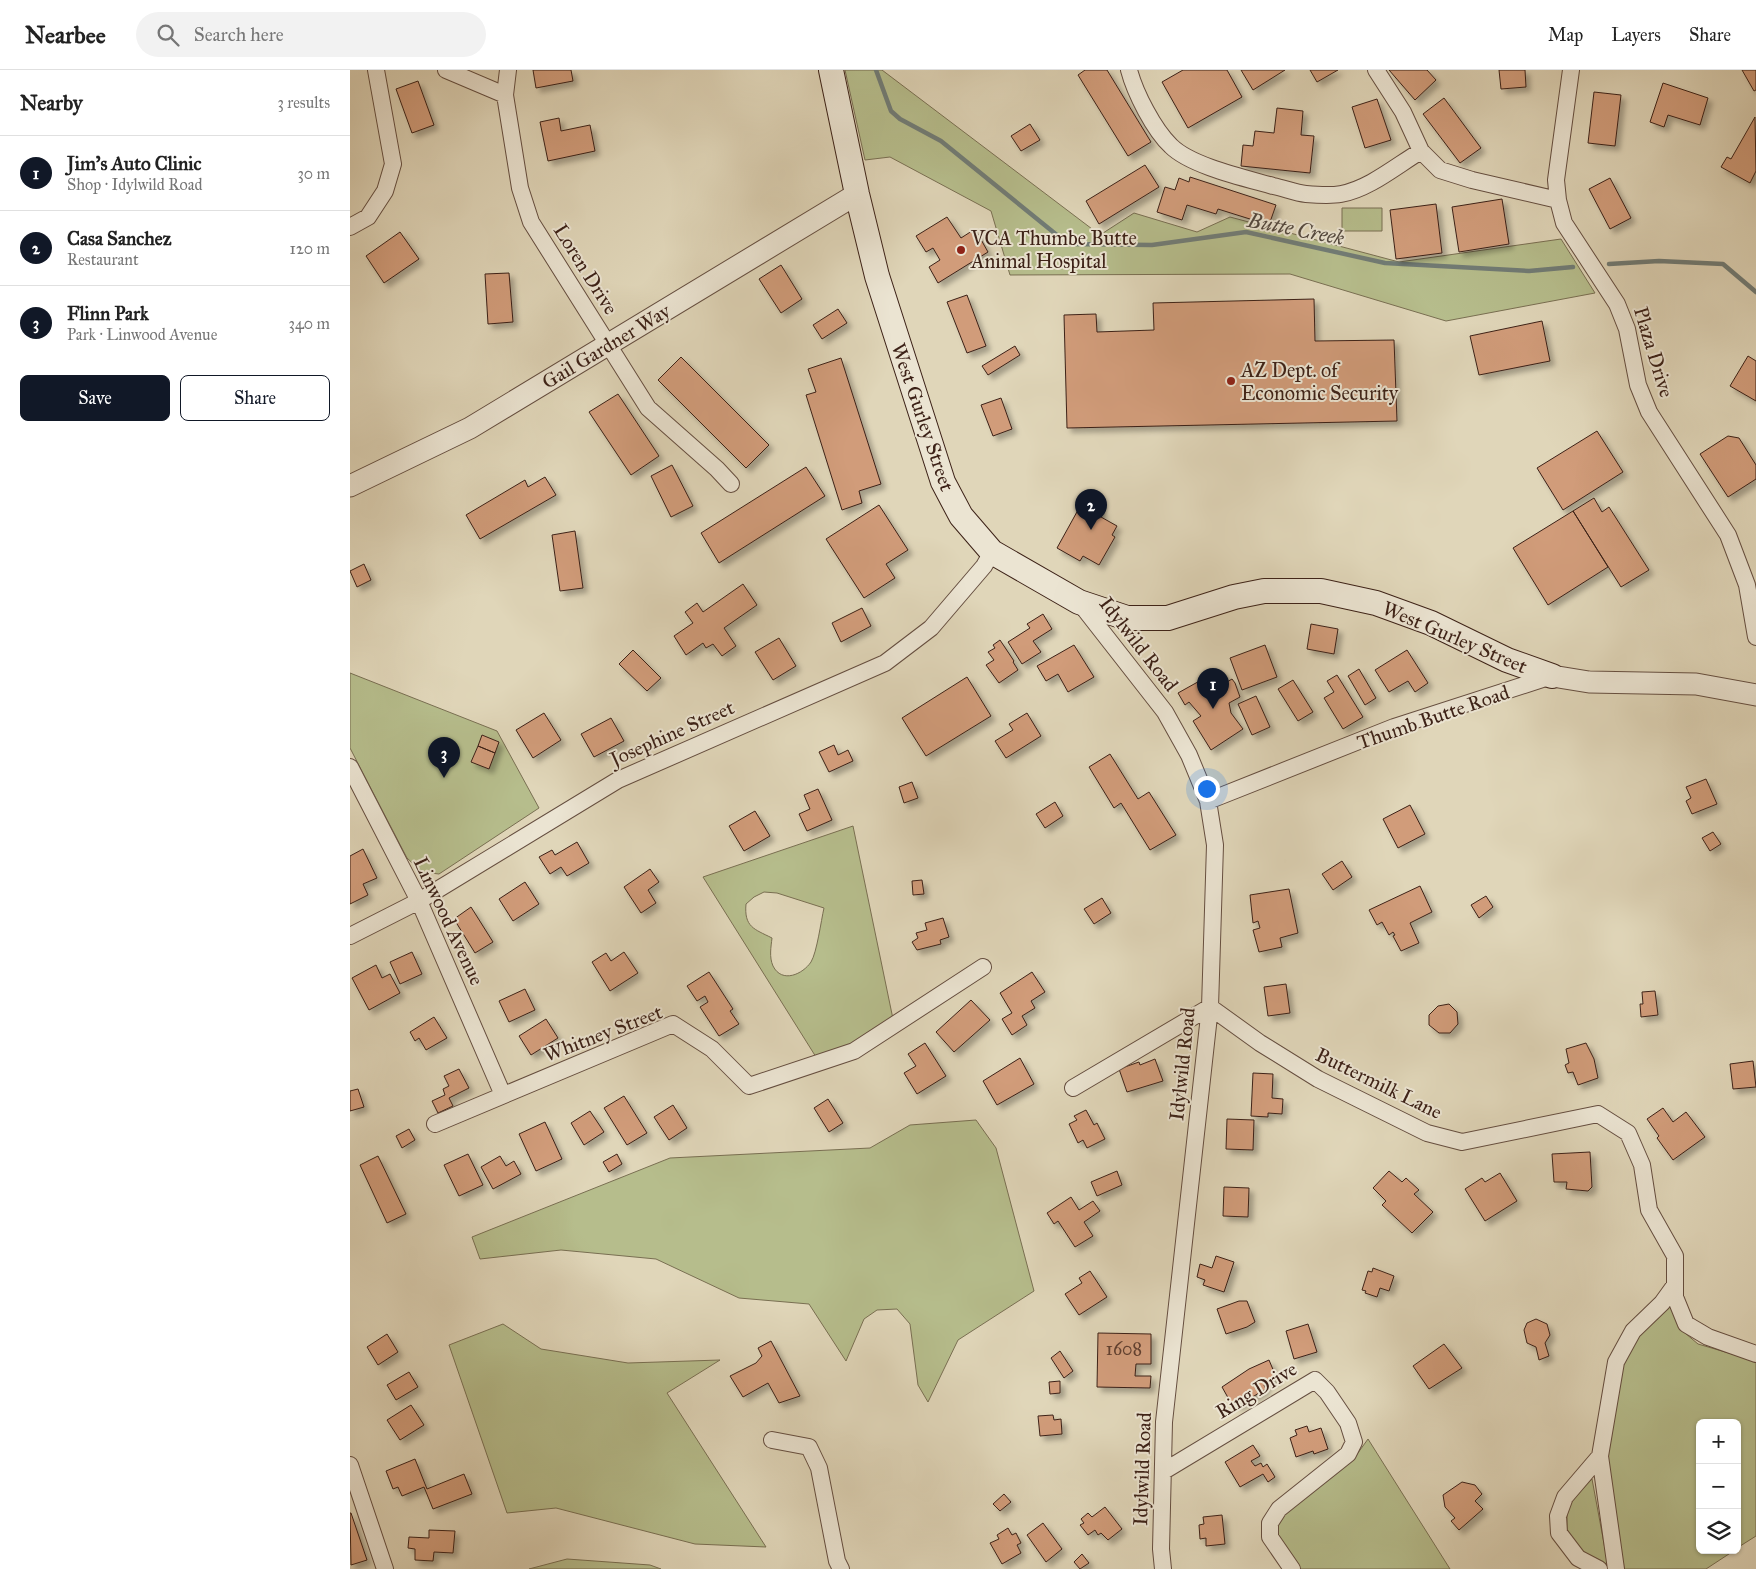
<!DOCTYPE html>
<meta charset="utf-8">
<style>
:root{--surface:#fff;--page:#f2f2f2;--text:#222;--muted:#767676;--line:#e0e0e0;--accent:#111827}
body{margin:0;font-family:"IM FELL Great Primer",serif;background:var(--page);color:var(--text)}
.controls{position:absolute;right:15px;bottom:15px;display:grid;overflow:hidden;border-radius:8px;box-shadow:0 1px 4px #0004}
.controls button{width:45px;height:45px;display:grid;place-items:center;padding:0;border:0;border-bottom:1px solid var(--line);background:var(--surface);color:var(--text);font:25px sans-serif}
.you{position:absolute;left:856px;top:718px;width:18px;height:18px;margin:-12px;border:4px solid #fff;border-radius:50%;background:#1a73e8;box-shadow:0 0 0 8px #1a73e833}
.badge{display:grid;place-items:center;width:32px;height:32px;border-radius:50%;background:var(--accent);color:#fff;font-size:16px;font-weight:700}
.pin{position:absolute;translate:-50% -41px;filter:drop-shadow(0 1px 2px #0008)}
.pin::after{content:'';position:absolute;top:26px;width:18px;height:15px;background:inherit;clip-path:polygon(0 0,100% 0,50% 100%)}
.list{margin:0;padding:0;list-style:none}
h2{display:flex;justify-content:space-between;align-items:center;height:65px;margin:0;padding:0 20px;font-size:21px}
h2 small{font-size:16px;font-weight:400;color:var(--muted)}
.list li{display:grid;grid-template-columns:32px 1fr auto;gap:15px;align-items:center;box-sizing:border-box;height:75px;padding:0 20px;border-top:1px solid var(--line)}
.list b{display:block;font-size:19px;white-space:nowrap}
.list p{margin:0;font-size:16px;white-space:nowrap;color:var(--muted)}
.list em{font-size:16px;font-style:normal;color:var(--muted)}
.actions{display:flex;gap:10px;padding:15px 20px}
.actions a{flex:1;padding:11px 0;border:1px solid var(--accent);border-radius:8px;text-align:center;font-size:18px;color:var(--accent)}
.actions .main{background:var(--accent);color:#fff}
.icon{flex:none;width:28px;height:28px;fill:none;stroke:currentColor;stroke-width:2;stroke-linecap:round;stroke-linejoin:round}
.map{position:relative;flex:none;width:1406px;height:1499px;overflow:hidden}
header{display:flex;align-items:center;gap:30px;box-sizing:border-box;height:70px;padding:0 25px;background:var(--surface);border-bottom:1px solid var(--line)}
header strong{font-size:24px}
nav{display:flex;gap:28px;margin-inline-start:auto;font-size:18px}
.search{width:350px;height:45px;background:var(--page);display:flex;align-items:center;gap:12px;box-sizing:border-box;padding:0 18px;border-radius:28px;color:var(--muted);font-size:19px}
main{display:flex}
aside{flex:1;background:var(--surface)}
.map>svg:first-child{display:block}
.green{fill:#b6bd8c;stroke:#796f52;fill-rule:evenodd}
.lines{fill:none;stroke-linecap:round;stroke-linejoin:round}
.stream{stroke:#717c76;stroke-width:4.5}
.building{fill:#d19c7a;stroke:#3c2117;filter:url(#shadow)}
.minor-casing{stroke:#654e40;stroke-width:18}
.tertiary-casing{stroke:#654e40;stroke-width:23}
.secondary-casing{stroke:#3c2117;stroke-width:26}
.minor{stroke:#ebe4d2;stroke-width:16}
.tertiary{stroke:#ebe4d2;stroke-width:21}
.secondary{stroke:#ebe4d2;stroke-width:24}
.poi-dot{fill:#8f2418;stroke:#ebe4d2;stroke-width:2}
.labels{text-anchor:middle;stroke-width:4;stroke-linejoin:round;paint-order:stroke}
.number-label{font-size:18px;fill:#614030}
.poi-label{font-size:20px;fill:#3c2117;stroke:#ebe4d2;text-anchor:start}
.street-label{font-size:20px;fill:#3c2117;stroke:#ebe4d2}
.water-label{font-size:21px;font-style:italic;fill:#52473e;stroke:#ebe4d2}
</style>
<header>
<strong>Nearbee</strong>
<div class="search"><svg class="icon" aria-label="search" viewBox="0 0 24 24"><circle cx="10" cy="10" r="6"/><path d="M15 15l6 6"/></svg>Search here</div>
<nav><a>Map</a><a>Layers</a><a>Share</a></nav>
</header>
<main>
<aside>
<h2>Nearby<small>3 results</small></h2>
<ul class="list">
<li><span class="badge">1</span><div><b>Jim's Auto Clinic</b><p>Shop · Idylwild Road</p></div><em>30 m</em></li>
<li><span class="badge">2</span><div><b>Casa Sanchez</b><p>Restaurant</p></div><em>120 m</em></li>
<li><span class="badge">3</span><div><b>Flinn Park</b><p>Park · Linwood Avenue</p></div><em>340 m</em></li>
</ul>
<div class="actions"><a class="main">Save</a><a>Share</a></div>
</aside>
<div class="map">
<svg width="1406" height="1499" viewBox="0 0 1406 1499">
<defs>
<filter id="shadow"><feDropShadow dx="4.5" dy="4.5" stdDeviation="2.5" flood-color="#0004"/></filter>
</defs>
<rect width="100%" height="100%" fill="#e0d6b9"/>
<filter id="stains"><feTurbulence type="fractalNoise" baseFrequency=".004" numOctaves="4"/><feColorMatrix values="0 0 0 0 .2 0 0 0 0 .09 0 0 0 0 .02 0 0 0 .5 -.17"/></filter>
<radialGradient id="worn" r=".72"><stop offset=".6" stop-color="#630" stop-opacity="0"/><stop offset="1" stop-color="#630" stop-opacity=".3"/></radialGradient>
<path class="green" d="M495,0H532L750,165L784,143L847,162L880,147L1049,192L1211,169L1245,223L1096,251L940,204L660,205L641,141L540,87L515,90Z
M992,138H1032V161H992Z
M0,603L147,661L189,738L89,804L72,802L57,788L0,678Z
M503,756L543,949L498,977L466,987L353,807ZM414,822L427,823L474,838C471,851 467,882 461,892C453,904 432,914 423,896C419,887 421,877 422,868C404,859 394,857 396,834L404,827Z
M626,1050L646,1078L684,1221L608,1270L578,1332L568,1315L560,1254L547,1239L527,1240L514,1249L496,1291L459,1234L389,1228L306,1189L211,1180L130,1189L122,1167L320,1088L520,1078L560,1055Z
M1320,1234L1335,1263L1348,1274L1406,1291V1466L1387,1478V1353H1350V1480H1385L1356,1499H1274L1255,1398L1271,1297L1283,1270Z
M153,1254L191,1279L278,1293L370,1290L317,1323L416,1477L345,1474L206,1438L157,1443L99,1275Z
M1018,1369L1100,1499H948L926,1468L924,1457L933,1446L1005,1387Z
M1242,1409L1258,1495L1232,1484L1217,1461V1435Z
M217,1489L300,1495L311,1499H179Z"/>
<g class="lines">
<path class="stream" d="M526,0L541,41L550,49L591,71L718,174L802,175L896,162L1035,193L1179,201L1223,197
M1259,194L1309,191L1373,194L1406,222"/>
</g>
<path class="building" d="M183,0H221L223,11L186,18Z
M735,0H757L801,72L778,86L728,5Z
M833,0H877L892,27L838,58L812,12Z
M891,0H935L903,20Z
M960,0H988L967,12Z
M1039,0H1077L1086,10L1065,30Z
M1149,0H1175L1176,17L1151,19Z
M1392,0H1406V20L1404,21Z
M68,11L84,55L62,63L46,19Z
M1313,13L1358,28L1350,55L1318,45L1314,57L1300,52Z
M1244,22L1271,25L1265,76L1238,73Z
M1094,28L1131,78L1110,93L1073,44Z
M1027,29L1041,70L1015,78L1002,37Z
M927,38L953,41L951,65L964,66L960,103L891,96L893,75L903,76L905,61L924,63Z
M1405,47L1406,101L1400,113L1371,97L1377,87L1381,89Z
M209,48L211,61L240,55L245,81L198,91L190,52Z
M680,54L690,70L671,81L661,66Z
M795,95L809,117L749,154L736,131Z
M840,107L926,135L919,155L868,139L866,144L837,135L832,150L807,142L815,117L825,120L829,108L839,112Z
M1260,108L1281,148L1260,159L1239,119Z
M1152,129L1159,174L1109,182L1102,137Z
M1086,134L1092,183L1046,189L1040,140Z
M597,147L611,168L625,159L638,182L588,213L579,197L590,190L583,178L576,182L566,166Z
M50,162L69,189L34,213L16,186Z
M431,195L452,229L431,243L409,209Z
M159,203L163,252L138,254L135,204Z
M617,225L636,276L617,283L597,232Z
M964,229L965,271L1044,270L1047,351L717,358L714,245L746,244L747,262L804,260L803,233Z
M488,239L497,253L472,269L463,255Z
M1192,251L1200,291L1129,305L1120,266Z
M665,276L670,285L638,305L632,296Z
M1398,286L1406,291V331L1380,316Z
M331,287L419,375L396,398L308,310Z
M491,288L531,414L509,421L512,433L492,440L456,325L466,322L458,299Z
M268,324L309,386L281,405L239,342Z
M651,328L662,359L643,366L631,335Z
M1247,361L1273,402L1213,440L1187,398Z
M1378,366L1389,368L1406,395V409L1378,427L1350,384Z
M322,395L343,436L321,447L301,406Z
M456,397L475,426L369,493L351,463Z
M195,407L206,425L130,469L116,445L175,410L178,417Z
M1244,428L1252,442L1259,437L1299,500L1271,517L1223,441Z
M738,433L754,442L751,447L767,456L762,465L765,467L749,495L733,486L730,491L707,478L728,440L733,443Z
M529,435L558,480L536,494L545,508L514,528L476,469Z
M1223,441L1258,497L1198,535L1163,478Z
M225,461L233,518L210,521L202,465Z
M14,494L21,510L7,517L0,501Z
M393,514L407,535L374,558L386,576L372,586L363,574L356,578L353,573L336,585L324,566L343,553L335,542L347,533L353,542Z
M512,538L521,556L491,572L482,553Z
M693,544L702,559L683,571L691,582L672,594L658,572L680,558L677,554Z
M961,554L988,559L984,584L957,579Z
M429,568L446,596L423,610L405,582Z
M650,570L664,591L663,592L668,600L649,613L636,595L644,590L638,582L645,578L643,575Z
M724,575L744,607L718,622L708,604L696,611L687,596Z
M915,575L927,607L892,620L880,588Z
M283,580L311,608L297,621L269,594Z
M1057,580L1078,613L1065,622L1058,611L1039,622L1025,600Z
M1009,599L1026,628L1015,635L998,606Z
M873,603L877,612L882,609L885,613L890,627L879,633L881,643L893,659L861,680L843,651L851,646L839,632L835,635L828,623L862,604Z
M987,605L1013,647L993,659L974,628L984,622L977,611Z
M617,607L641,646L576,686L552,648Z
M943,610L963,642L948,651L928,619Z
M906,626L920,657L902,665L888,634Z
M194,643L211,670L183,688L166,660Z
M677,643L691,666L656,688L645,671L663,660L659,654Z
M261,648L274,671L244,687L231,664Z
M132,665L149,672L145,683L128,676Z
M484,675L488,685L498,680L503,691L479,702L469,682Z
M128,676L145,683L139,699L121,692Z
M760,684L788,729L799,722L826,765L800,780L771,733L764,738L739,697Z
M1356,709L1367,734L1342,744L1336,731L1341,728L1336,717Z
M562,712L568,728L554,733L549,717Z
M468,719L482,750L457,761L449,744L460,739L454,725Z
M705,732L713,746L695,758L686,744Z
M1060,735L1075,764L1048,778L1033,749Z
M405,741L420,766L394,781L379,756Z
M1363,762L1371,774L1360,781L1352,768Z
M227,772L239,793L217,806L211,797L200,804L189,787L202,780L205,785Z
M13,779L27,808L13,814L18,825L0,834V786Z
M992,791L1002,807L983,820L972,804Z
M300,799L309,812L298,820L306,833L291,843L274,817Z
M572,810L574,824L563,825L562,811Z
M175,812L189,834L163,851L149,829Z
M1070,816L1082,842L1060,853L1069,873L1051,881L1043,866L1045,865L1043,862L1039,865L1032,852L1027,855L1019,840Z
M939,819L948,863L930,868L932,877L909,882L903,860L910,858L908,851L903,853L900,825Z
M1136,826L1143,837L1129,848L1121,835Z
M752,828L761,843L744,854L734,839Z
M121,837L143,872L125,883L104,849Z
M593,848L599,867L590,870L591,874L567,880L562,872L568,868L566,863L577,860L575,853Z
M62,882L72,904L50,914L40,892Z
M274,882L288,903L260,921L242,892L256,883L261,891Z
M26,895L32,908L40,904L50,923L19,940L2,908Z
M359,902L383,939L380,941L389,954L369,966L350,937L358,932L355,926L347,931L337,916Z
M682,902L695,922L681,931L685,938L672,946L677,955L662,965L652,949L662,943L650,923Z
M936,914L940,943L918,946L914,917Z
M175,919L185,940L159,952L149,931Z
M1305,921L1308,945L1291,947L1290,934H1293L1292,922Z
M621,930L640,950L604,982L586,962Z
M1099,934L1107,942L1108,954L1100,963H1089L1079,955V945L1088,936Z
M84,947L97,968L76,980L69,968L65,971L60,962Z
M196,949L208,968L181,985L169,966Z
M575,973L596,1006L567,1024L554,1003L566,996L558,984Z
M1236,973L1244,989L1248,1008L1228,1015L1223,1002L1218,1003L1215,995L1219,993L1216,979Z
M670,988L684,1014L647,1035L633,1011Z
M805,989L813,1011L777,1022L769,999L789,992L790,995Z
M1403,991L1406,1017L1383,1019L1380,994Z
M109,999L119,1018L99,1028L103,1036L88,1043L82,1031L95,1025L93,1019L99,1016L94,1006Z
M903,1003L923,1004L922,1028L933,1029L932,1044L918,1043V1047L901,1046Z
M8,1019L14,1037L0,1041V1021Z
M274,1026L297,1063L277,1075L254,1038Z
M478,1029L493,1053L479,1062L464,1038Z
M323,1035L337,1058L319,1070L304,1047Z
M1313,1038L1323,1052L1336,1042L1355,1067L1323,1090L1307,1068L1309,1066L1297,1049Z
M736,1040L744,1055L747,1053L755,1069L737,1078L733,1070L728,1073L719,1054L727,1050L724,1046Z
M240,1041L254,1062L234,1075L221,1053Z
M877,1049L904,1050L903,1080L876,1079Z
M195,1052L212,1089L186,1101L169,1064Z
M59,1059L65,1070L52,1078L46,1066Z
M1240,1082L1242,1117L1238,1121L1216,1119L1217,1112H1204L1202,1084Z
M118,1084L133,1115L109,1126L94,1095Z
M267,1084L272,1094L259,1102L253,1092Z
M28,1086L56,1144L37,1153L10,1095Z
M150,1086L156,1096L164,1091L171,1104L143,1119L131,1097Z
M767,1101L772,1115L747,1126L741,1112Z
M1039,1101L1052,1112L1056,1108L1069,1120L1064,1124L1083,1142L1062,1163L1032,1135L1036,1131L1023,1118Z
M1150,1103L1167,1131L1135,1151L1115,1119L1132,1108L1135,1112Z
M874,1117L899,1118L898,1147L873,1146Z
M721,1127L729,1140L743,1131L750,1141L734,1152L743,1166L725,1177L708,1151L704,1154L697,1143Z
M866,1186L884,1192L874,1222L853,1215L855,1210L847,1207L850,1194L862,1198Z
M1023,1198L1044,1206L1039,1221L1030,1218L1027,1227L1015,1223L1016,1221L1012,1220L1018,1201L1022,1202Z
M740,1201L757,1227L729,1245L715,1224L732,1213L729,1208Z
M889,1231H897L905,1252L897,1257L876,1264L867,1239Z
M1186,1249L1197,1254L1200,1265L1195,1273L1199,1286L1189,1290L1186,1277L1177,1273L1174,1260L1177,1253Z
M958,1254L967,1282L944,1289L936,1261Z
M748,1263L801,1264V1294H786L785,1306H801L800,1318L747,1317Z
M37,1264L48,1282L28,1295L17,1277Z
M421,1271L450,1326L429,1333L418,1313L393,1327L380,1306L406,1293L412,1286L408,1278Z
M1094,1274L1112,1298L1079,1319L1063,1296Z
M710,1281L723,1301L714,1308L701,1288Z
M919,1290L927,1309L914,1315L916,1319L887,1336L884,1331L881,1333L872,1317L899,1299Z
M59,1302L68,1317L46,1330L37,1315Z
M710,1311V1323L700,1324L699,1312Z
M61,1335L74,1355L50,1370L37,1350Z
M703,1345L704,1350L711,1349L712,1364L690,1366L688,1346Z
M957,1356L959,1362L971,1358L978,1379L964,1384L963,1381L946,1387L940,1368L947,1365L945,1360Z
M903,1375L910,1386L901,1391L905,1396L911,1393L913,1397L917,1394L925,1407L918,1412L913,1404L890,1417L875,1392Z
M65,1389L77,1419L114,1404L122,1424L83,1439L74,1417L52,1426L48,1417L43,1419L36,1401Z
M1112,1412L1125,1415L1132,1424L1125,1431L1133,1439L1109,1460L1101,1451L1105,1448L1095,1437L1093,1425Z
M654,1424L661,1432L650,1441L643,1434Z
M755,1437L772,1459L758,1470L751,1463L748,1465L745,1460L738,1465L730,1455L734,1453L731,1449L738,1443L742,1447Z
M0,1443H1L17,1490L1,1495Z
M872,1445L875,1474L856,1476V1468L850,1469L849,1455L854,1454L853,1447Z
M693,1453L712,1479L696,1492L677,1465Z
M658,1458L662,1465L666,1463L671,1473L667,1475L671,1483L652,1494L640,1473L649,1469L647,1465Z
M79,1460L105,1461L103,1483L84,1482L83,1491L65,1490V1479L58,1478L59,1467L79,1468Z
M732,1484L739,1493L730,1499L724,1492Z"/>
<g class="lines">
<defs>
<path id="minor" d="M96,0L155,25
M158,0L155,25L170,118L181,152L298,338L367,399L381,414
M779,0C785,23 804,60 821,76C841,96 895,108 923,116C934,118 945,123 956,124C968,125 980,126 991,124C1019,119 1046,96 1071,81L1053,42L1026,0
M1221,0L1206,110L1208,130L1214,153L1267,234L1277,259L1288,315L1299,342L1378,465L1397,515L1406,567
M1071,81L1090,100L1122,110L1208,130
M0,157L18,147L35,121L43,94L26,0
M729,532L815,642L839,685L858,731L865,775L860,937L814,1352L811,1479L813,1499
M0,697L69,831L153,1025
M858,731L1044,657L1202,606
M0,866L69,831L268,710L535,593L581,558L634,496L642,482
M723,1018L860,937L910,973L968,1009L1077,1063L1112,1072L1248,1044L1278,1063L1292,1095L1299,1140L1325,1186V1227L1336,1254L1358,1267L1406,1284
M85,1054L323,954L362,979L399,1016L504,981L633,897
M422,1370L459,1377L469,1398L487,1491L491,1499
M1250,1386L1266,1499
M0,1395L35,1499
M814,1401L965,1310L977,1322L998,1353L1004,1372L998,1384L929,1439L920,1453V1467L942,1499
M1249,1499L1228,1488L1209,1463L1208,1446L1215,1427L1250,1386L1266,1292L1283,1261L1312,1233L1325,1215"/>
<path id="tertiary" d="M0,416L120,358L507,124
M1202,606L1239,612L1346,614L1406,625"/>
<path id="secondary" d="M481,0L507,124L527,206L593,412L611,446L642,482L729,532L777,548H818L884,527L914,521H971L1026,533L1081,553L1157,590L1202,606"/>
</defs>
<use href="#minor" class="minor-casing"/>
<use href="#tertiary" class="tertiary-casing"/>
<use href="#secondary" class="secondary-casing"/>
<use href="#minor" class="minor"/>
<use href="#tertiary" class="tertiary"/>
<use href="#secondary" class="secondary"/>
</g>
<g class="poi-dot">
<circle cx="611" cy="180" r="5"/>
<circle cx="881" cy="311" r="5"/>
</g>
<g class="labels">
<g class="number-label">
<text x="774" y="1285">1608</text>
</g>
<g class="poi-label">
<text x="621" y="175">VCA Thumbe Butte<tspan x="621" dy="23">Animal Hospital</tspan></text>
<text x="891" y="307">AZ Dept. of<tspan x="891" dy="23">Economic Security</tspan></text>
</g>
<g class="street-label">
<text transform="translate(236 199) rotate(58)" y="7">Loren Drive</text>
<text transform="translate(256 276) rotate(-31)" y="7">Gail Gardner Way</text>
<text transform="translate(1304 282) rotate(73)" y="7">Plaza Drive</text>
<text transform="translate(573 347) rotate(71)" y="7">West Gurley Street</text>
<text transform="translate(1105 567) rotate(23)" y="7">West Gurley Street</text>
<text transform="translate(789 574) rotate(52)" y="7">Idylwild Road</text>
<text transform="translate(1083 647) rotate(-19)" y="7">Thumb Butte Road</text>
<text transform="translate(322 663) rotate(-24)" y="7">Josephine Street</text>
<text transform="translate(99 851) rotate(65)" y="7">Linwood Avenue</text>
<text transform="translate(253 963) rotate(-21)" y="7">Whitney Street</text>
<text transform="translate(832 994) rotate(-84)" y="7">Idylwild Road</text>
<text transform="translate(1029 1013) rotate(26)" y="7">Buttermilk Lane</text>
<text transform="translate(906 1320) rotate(-31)" y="7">Ring Drive</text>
<text transform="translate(792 1399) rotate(-88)" y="7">Idylwild Road</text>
</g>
<g class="water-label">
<text transform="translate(946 159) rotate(11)" y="7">Butte Creek</text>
</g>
</g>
<rect width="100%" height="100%" filter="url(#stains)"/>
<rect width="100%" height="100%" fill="url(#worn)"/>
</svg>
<div class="controls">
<button>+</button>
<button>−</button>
<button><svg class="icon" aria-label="layers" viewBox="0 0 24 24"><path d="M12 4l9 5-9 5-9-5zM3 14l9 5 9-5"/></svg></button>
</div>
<div class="you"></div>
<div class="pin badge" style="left:863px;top:639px">1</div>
<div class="pin badge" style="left:741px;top:460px">2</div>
<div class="pin badge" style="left:94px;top:708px">3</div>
</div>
</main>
